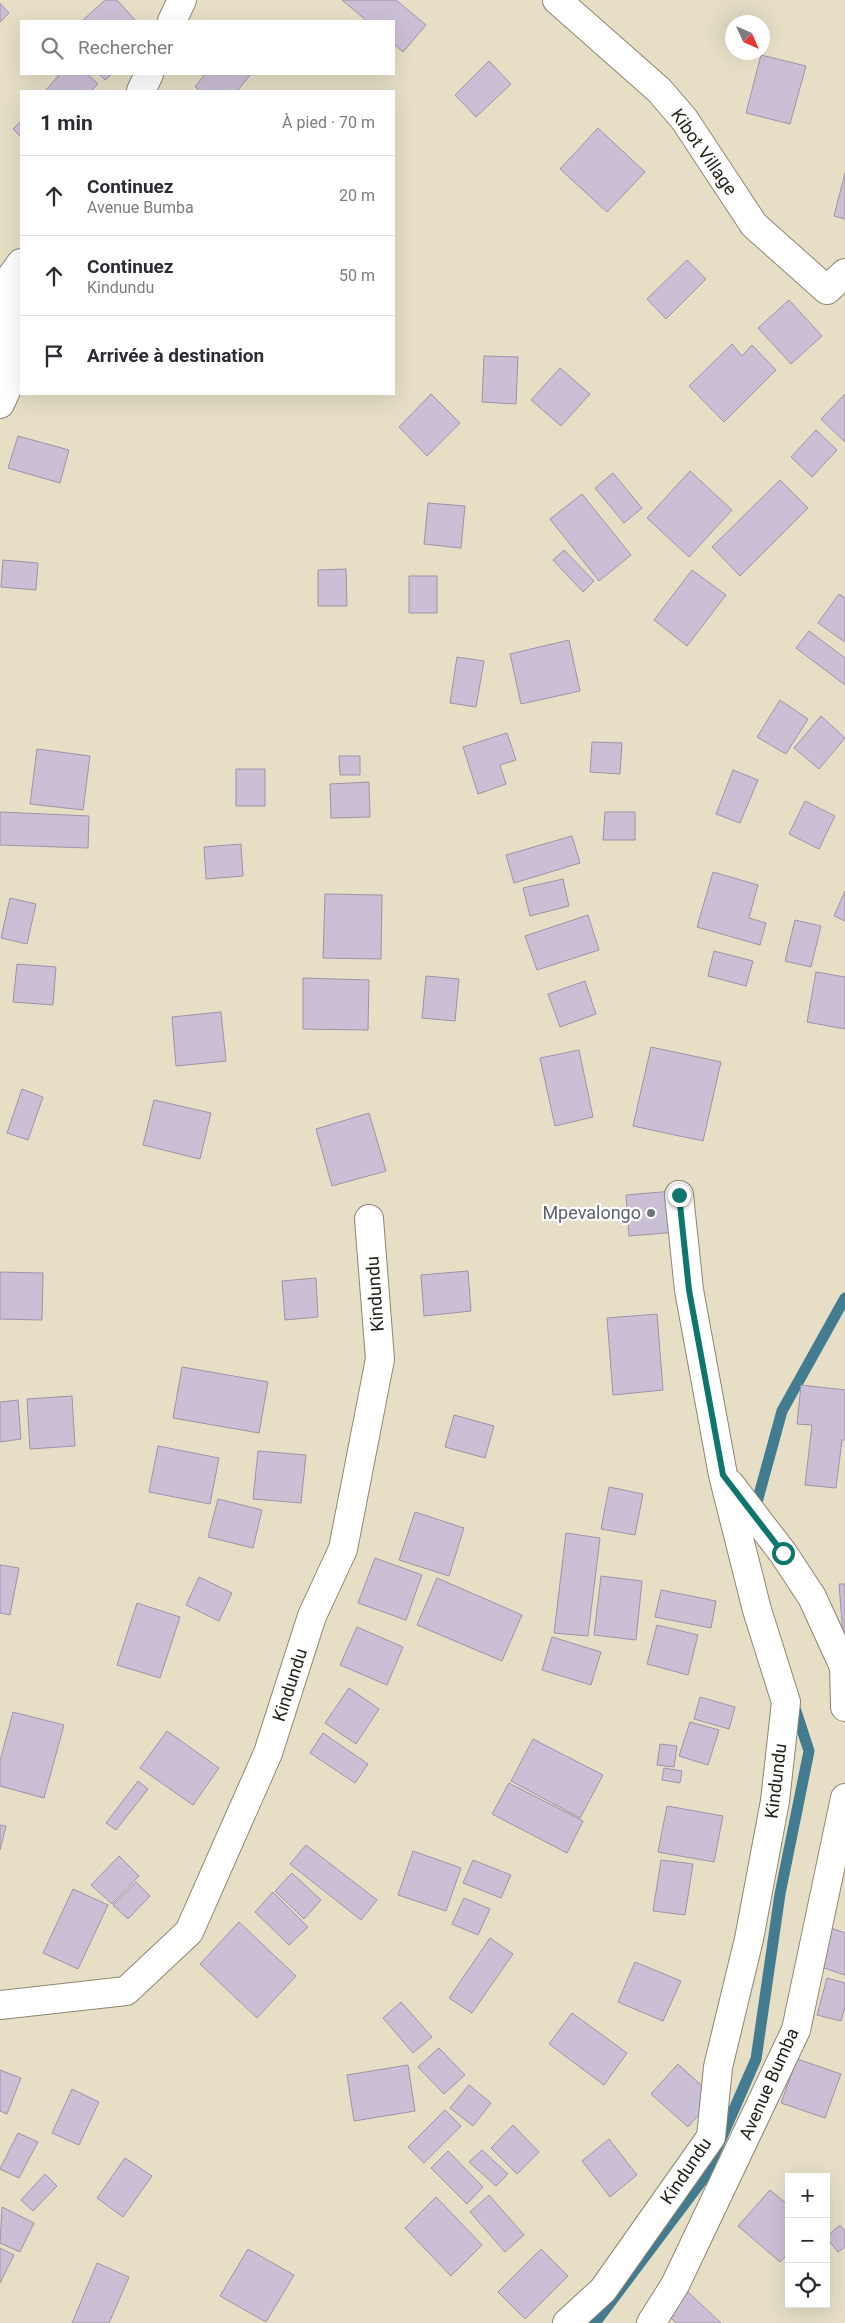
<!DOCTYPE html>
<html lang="fr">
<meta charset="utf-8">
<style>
:root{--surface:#fff;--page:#f7f7f7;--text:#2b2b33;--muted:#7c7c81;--line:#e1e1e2}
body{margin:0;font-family:Roboto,sans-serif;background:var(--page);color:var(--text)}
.controls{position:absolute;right:15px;bottom:15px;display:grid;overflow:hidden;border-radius:0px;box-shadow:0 5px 20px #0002}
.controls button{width:45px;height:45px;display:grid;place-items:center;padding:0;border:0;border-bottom:1px solid var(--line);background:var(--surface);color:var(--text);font:25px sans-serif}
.compass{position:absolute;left:725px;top:15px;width:45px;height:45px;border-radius:50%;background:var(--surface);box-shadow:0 5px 20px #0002;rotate:135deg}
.stop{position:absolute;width:15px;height:15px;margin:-11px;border:4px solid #0f766e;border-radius:50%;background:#fff}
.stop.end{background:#0f766e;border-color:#fff;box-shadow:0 1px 5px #0008}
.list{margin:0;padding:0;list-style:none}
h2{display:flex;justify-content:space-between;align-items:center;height:65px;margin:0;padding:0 20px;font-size:21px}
h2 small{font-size:16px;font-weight:400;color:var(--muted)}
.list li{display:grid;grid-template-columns:32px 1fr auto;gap:15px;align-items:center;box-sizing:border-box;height:80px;padding:0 20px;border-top:1px solid var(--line)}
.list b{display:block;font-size:19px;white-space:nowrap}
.list p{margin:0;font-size:16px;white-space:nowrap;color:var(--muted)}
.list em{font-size:16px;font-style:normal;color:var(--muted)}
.icon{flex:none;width:28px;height:28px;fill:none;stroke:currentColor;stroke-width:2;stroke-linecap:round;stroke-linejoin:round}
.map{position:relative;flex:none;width:845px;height:2323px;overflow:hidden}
.search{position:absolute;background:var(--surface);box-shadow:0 5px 20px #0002;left:20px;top:20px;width:375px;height:55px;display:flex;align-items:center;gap:12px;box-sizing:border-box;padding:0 18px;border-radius:0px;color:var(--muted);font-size:19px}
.panel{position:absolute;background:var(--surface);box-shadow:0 5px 20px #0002;left:20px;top:90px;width:375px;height:305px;border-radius:0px}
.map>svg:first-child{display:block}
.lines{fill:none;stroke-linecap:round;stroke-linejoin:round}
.stream{stroke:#437b90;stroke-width:11}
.building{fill:#cbbfd5;stroke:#9e93a8}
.street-casing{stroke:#8d8670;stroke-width:30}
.street{stroke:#fff;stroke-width:28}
.route{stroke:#0f766e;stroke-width:6}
.worship-dot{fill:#6b7280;stroke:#fff;stroke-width:2}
.labels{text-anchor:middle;stroke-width:4.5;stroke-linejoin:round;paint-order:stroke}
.street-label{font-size:18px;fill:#211f16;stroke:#fff}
.worship-label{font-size:18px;fill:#5b616d;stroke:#fff;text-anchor:end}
</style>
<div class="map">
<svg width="845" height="2323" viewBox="0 0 845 2323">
<rect width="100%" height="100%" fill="#e6dfc6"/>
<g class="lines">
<path class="stream" d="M754,1513L782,1411L845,1298
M595,2323L704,2178L756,2059L780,1894L809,1751L794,1705"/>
</g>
<path class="building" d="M105,0H117L136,21H82Z
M342,0H396L426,25L403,52L394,44V21H367Z
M0,3L9,13L0,22Z
M761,55L806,66L790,124L746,113Z
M489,61L511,84L476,117L455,95Z
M60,74H87L98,84L91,91H45Z
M99,74H112L105,80Z
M205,74H251L237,91H200L195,87Z
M21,121V137L13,129Z
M598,128L645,172L607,212L560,169Z
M845,173V219L834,216Z
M687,260L706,279L666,319L647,299Z
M789,300L822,336L791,364L758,328Z
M732,344L742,356L752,345L776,370L724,422L689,386Z
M484,356L518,357L516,404L482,402Z
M560,368L590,394L561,426L531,400Z
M431,394L460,423L427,456L399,427Z
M845,394V442L821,419Z
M816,430L837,450L812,477L791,457Z
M18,436L69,450L60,483L8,468Z
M690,471L732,510L689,557L647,518Z
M613,473L642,508L624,523L595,488Z
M780,480L808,508L740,576L712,547Z
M582,494L631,555L599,581L550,519Z
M428,503L465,506L461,548L424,544Z
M564,550L594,581L583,592L553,560Z
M3,560L38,563L36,590L1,587Z
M346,569L347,606H318V570Z
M692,570L726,595L687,646L654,620Z
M409,576H437V613H409Z
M839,594L845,598V642L818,623Z
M809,631L845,658V685L796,648Z
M569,640L580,691L521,704L510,654Z
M457,657L484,661L476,707L450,703Z
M780,700L808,719L786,754L757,737Z
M821,716L845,738L819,769L794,748Z
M507,733L516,760L500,765L506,784L478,794L463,747Z
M592,742L622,743L620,774L590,772Z
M37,749L90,756L83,810L30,804Z
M339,756H360V775H340Z
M236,769H265V806H236Z
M733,770L758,780L740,823L716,814Z
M369,782L370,817L331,818L330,784Z
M805,801L835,816L819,849L789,834Z
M0,812L89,816L88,848L0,845Z
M605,812H635V840H603Z
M572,836L580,863L514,883L506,855Z
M241,844L243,876L206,879L204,847Z
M713,872L758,885L749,918L766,923L760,945L697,927Z
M563,879L569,906L530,916L523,888Z
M845,891V921L834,916Z
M325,894L382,895L381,959L323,958Z
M10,898L36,904L27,944L1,938Z
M588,915L599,950L537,970L525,936Z
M795,920L821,926L811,967L785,961Z
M714,951L753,961L746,986L708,976Z
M17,964L56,967L53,1005L13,1002Z
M816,972L845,977V1029L807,1022Z
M426,976L459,979L455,1021L422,1018Z
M303,978L369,980L368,1030L303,1029Z
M585,981L596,1014L560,1027L548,994Z
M221,1012L226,1061L176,1066L172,1017Z
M651,1047L721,1062L703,1141L633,1126Z
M579,1050L593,1117L555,1126L540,1058Z
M22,1089L43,1097L28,1140L7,1133Z
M154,1100L211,1113L200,1159L143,1145Z
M369,1113L386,1171L332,1186L316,1129Z
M673,1191L677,1232L629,1236L626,1195Z
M468,1271L471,1311L424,1316L421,1275Z
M0,1272L43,1273L42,1320L0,1319Z
M316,1278L318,1317L285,1320L282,1281Z
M657,1314L663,1390L613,1395L607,1318Z
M182,1367L268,1382L259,1433L173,1418Z
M801,1385L845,1390V1440H842L836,1488L805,1485L812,1425L797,1424Z
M72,1396L75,1446L30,1449L27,1399Z
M18,1400L21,1439L0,1442V1402Z
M454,1415L494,1426L485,1458L445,1447Z
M158,1446L219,1458L210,1504L149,1492Z
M258,1451L306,1455L301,1503L253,1499Z
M609,1487L643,1494L635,1535L601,1529Z
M218,1499L262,1510L253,1548L208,1537Z
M415,1512L464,1528L449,1576L399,1560Z
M566,1533L600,1538L588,1636L554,1633Z
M375,1558L422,1575L406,1620L358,1603Z
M0,1565L19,1568L10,1615L0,1613Z
M601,1576L642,1581L636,1640L594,1635Z
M199,1577L232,1593L219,1621L186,1605Z
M437,1578L522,1615L502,1661L417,1625Z
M839,1584H845V1634L843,1635Z
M661,1590L716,1601L711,1628L655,1617Z
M137,1603L180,1617L160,1678L117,1665Z
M657,1625L698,1635L688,1675L647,1664Z
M357,1627L403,1647L387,1685L340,1665Z
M552,1637L601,1652L591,1685L542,1670Z
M349,1688L379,1709L356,1744L325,1723Z
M700,1697L735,1707L729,1729L694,1719Z
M13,1712L64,1725L44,1798L0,1786V1761Z
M690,1722L719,1730L708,1765L679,1756Z
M167,1731L219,1768L193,1805L140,1768Z
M323,1733L368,1764L355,1783L310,1753Z
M533,1739L603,1775L580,1818L511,1781Z
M660,1744L677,1746L674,1767L657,1765Z
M664,1768L682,1771L680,1783L662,1780Z
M138,1781L148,1789L116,1830L106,1823Z
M509,1783L583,1821L567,1853L492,1814Z
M667,1806L723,1816L714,1862L658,1852Z
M0,1825L6,1826L0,1850Z
M306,1845L377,1900L361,1920L290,1864Z
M413,1851L461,1868L446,1911L398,1895Z
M119,1856L139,1876L112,1904L91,1885Z
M473,1860L511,1875L501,1898L463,1883Z
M661,1860L693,1864L685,1915L653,1911Z
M292,1873L321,1900L304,1919L275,1891Z
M136,1882L150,1896L128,1919L113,1905Z
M73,1889L108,1905L78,1969L43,1953Z
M273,1892L308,1927L289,1945L255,1912Z
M464,1898L490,1909L478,1935L452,1924Z
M239,1922L296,1976L257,2018L200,1964Z
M825,1926L845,1933V1975L812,1964Z
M490,1938L513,1954L472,2013L449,1998Z
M635,1962L681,1981L663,2021L618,2002Z
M827,1978L845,1983V2007L841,2021L817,2015Z
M401,2002L432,2037L413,2053L383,2018Z
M572,2013L627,2053L604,2085L549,2044Z
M439,2048L465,2075L444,2094L418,2067Z
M797,2059L841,2074L825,2118L781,2103Z
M678,2064L714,2097L688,2127L651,2094Z
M408,2065L415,2111L354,2121L347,2075Z
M0,2070L21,2078L7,2114L0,2111Z
M469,2085L491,2103L473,2126L450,2108Z
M72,2089L99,2102L79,2145L52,2133Z
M445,2110L461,2126L424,2163L408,2147Z
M513,2125L539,2152L517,2174L491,2148Z
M18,2133L38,2142L19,2178L0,2169Z
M609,2139L637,2175L610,2197L582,2161Z
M482,2150L508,2174L496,2186L469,2162Z
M448,2151L483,2187L467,2204L431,2168Z
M125,2158L152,2176L123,2217L97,2198Z
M45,2174L57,2186L33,2211L21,2200Z
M770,2190L789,2206V2252L780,2262L738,2226Z
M489,2195L524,2235L505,2252L470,2212Z
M436,2197L482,2245L451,2276L405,2228Z
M2,2207L34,2223L20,2252L0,2243Z
M840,2225L845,2231V2247L838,2252L826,2237Z
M0,2248L14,2255L0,2283Z
M248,2249L294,2275L266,2322L220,2296Z
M541,2249L568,2276L525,2319L498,2292Z
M97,2263L129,2277L109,2323H72Z
M688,2292L721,2323H676L667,2314Z"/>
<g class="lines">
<defs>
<path id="street" d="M557,0L659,90L684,119L754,225L827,290L845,273
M172,21L182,0
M141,91L149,74
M0,404L10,382L6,302L8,281L21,263
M730,1484L783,1553L812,1597L844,1667L845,1707
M0,2005L126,1991L189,1932L268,1753L312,1616L343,1549L380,1359L369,1219
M567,2323L603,2290L711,2137L718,2067L749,1939L775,1801L786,1702L757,1610L723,1475L689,1290L679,1195
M651,2323L675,2285L796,2030L845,1798"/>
</defs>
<use href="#street" class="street-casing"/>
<use href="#street" class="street"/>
</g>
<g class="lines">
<path class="route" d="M679,1195L689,1290L723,1475L783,1553"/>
</g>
<circle class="worship-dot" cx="651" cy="1213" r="5"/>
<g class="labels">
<g class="street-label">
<text transform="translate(704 152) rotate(55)" y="6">Kibot Village</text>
<text transform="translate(375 1294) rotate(-94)" y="6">Kindundu</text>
<text transform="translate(290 1685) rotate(-72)" y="6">Kindundu</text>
<text transform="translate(776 1781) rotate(-83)" y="6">Kindundu</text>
<text transform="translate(769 2084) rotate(-66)" y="6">Avenue Bumba</text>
<text transform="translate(686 2171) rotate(-56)" y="6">Kindundu</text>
</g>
<g class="worship-label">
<text x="641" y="1219">Mpevalongo</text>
</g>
</g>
</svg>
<div class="controls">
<button>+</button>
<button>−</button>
<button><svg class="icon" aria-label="locate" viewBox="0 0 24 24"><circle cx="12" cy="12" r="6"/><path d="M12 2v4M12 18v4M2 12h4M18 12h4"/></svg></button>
</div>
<svg class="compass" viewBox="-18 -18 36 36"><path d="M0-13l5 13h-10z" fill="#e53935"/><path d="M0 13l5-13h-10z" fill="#7c7c81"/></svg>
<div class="stop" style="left:783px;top:1553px"></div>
<div class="stop end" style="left:679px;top:1195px"></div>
<div class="search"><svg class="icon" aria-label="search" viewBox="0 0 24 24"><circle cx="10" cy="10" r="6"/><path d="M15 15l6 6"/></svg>Rechercher</div>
<section class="panel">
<h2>1 min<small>À pied · 70 m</small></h2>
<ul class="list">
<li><svg class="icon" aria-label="ahead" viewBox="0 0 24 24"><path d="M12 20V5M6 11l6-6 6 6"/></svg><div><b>Continuez</b><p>Avenue Bumba</p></div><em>20 m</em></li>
<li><svg class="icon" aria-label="ahead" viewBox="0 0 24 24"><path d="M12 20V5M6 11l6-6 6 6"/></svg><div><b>Continuez</b><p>Kindundu</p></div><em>50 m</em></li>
<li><svg class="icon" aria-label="arrive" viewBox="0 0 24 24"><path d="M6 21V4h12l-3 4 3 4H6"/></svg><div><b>Arrivée à destination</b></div></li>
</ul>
</section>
</div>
